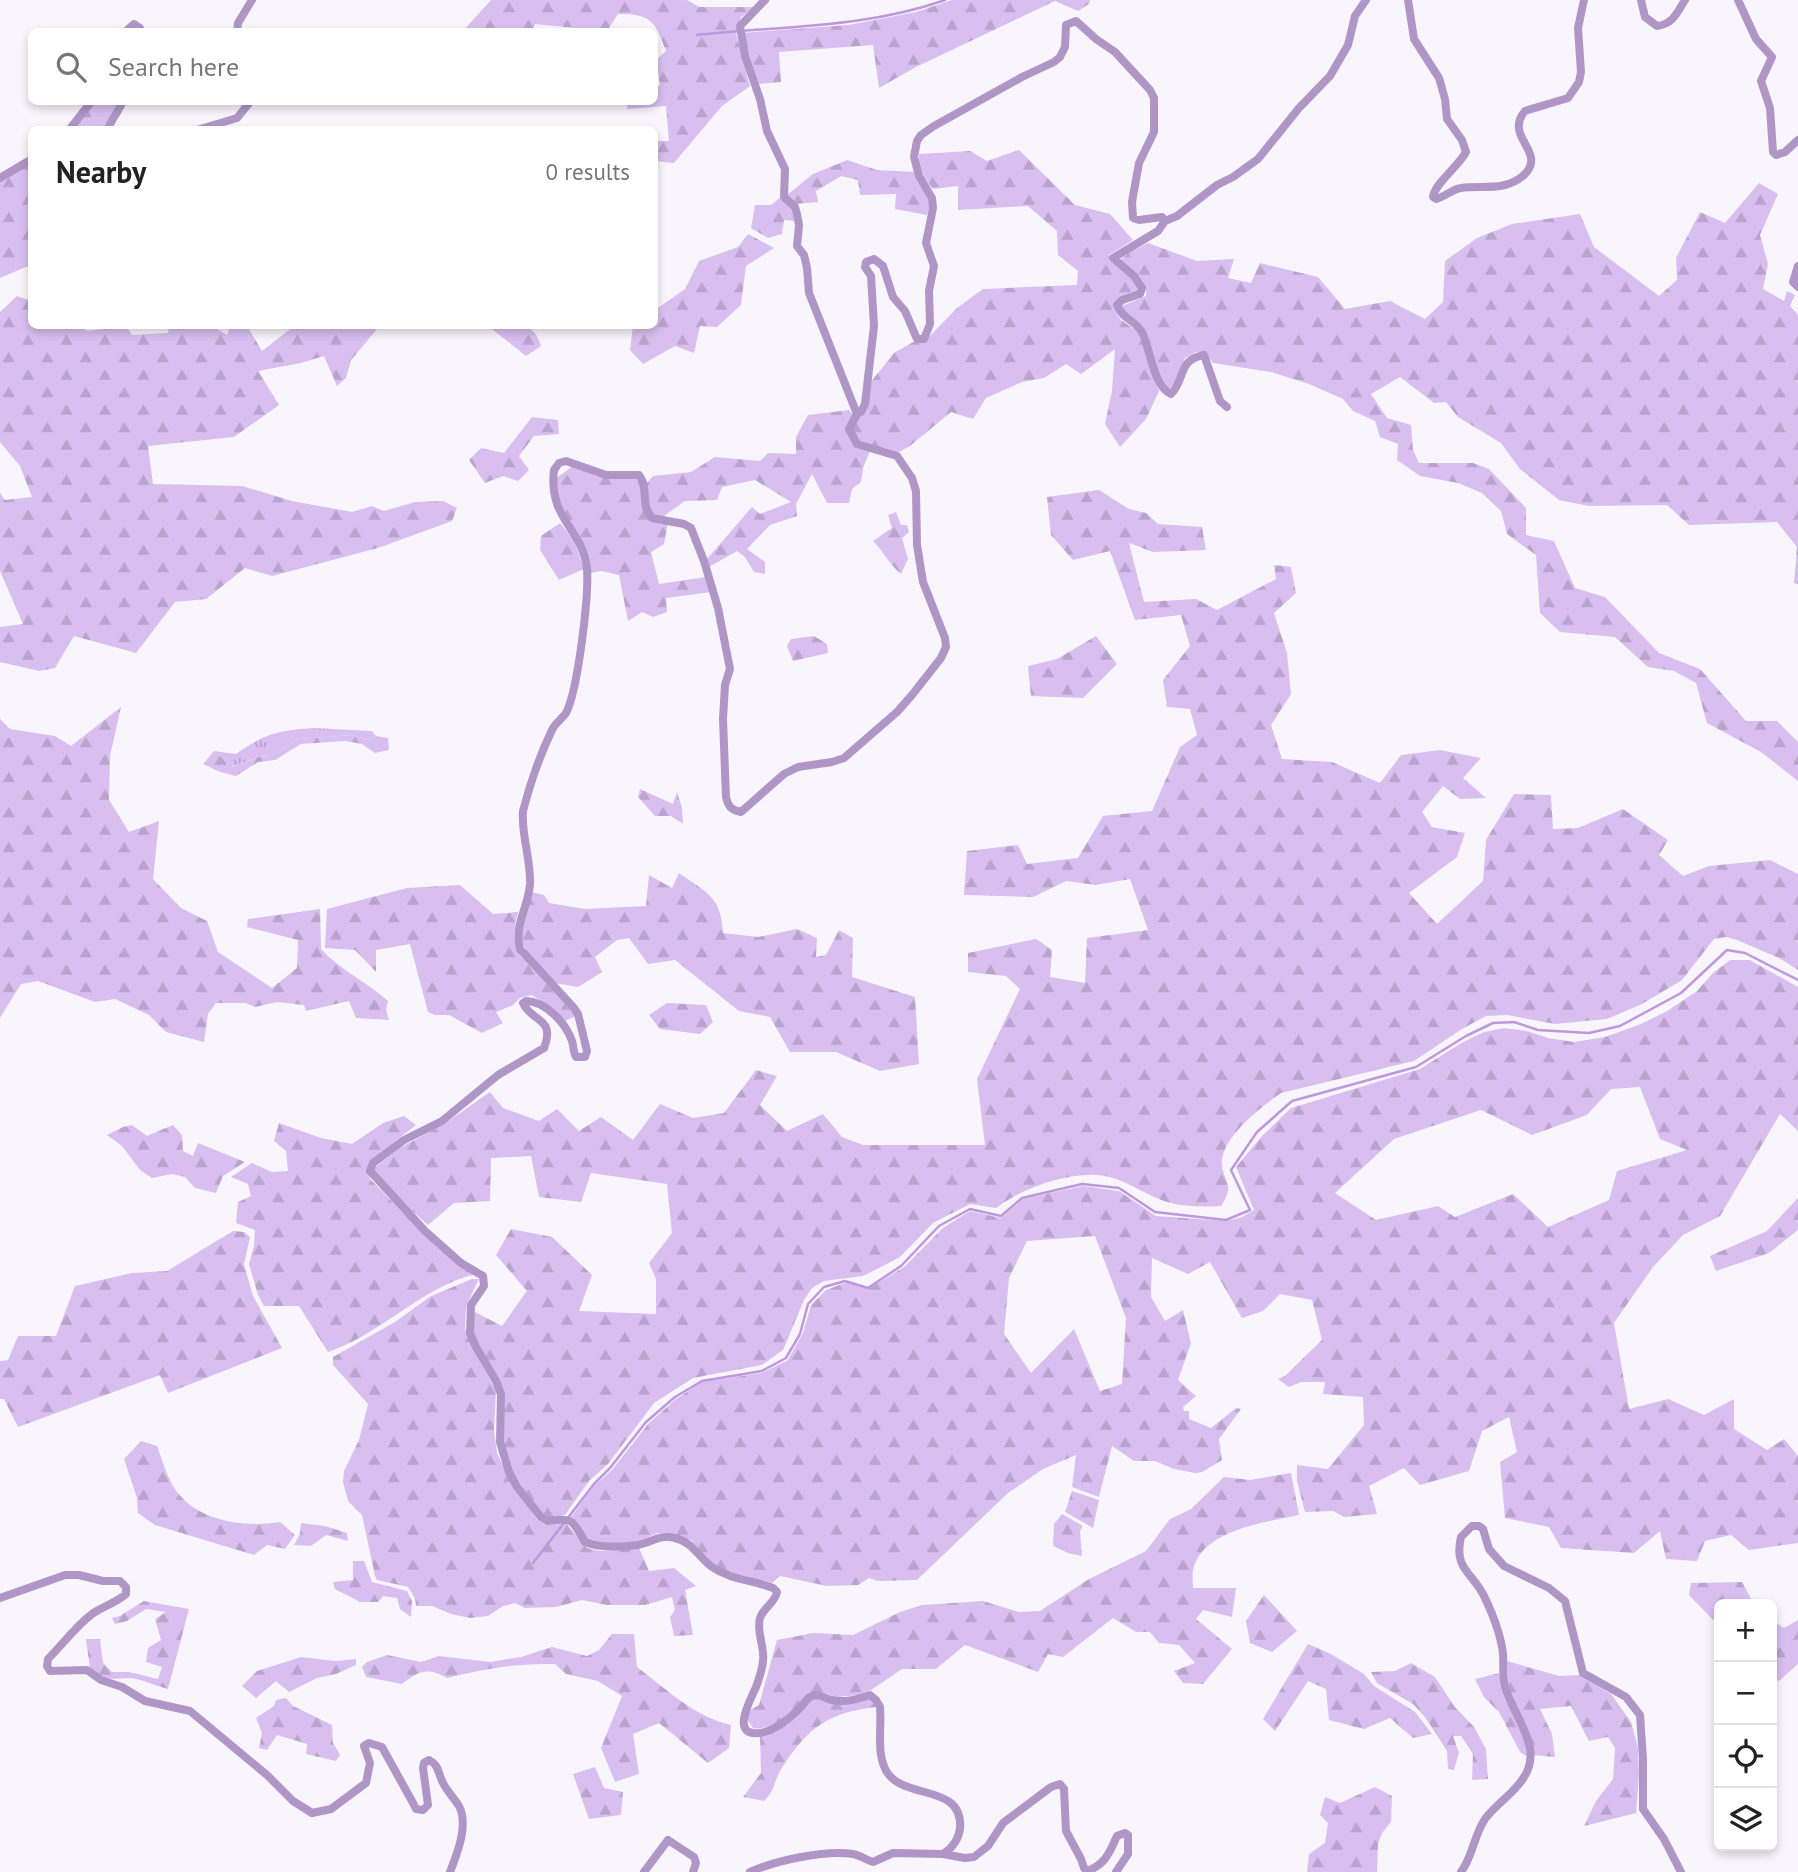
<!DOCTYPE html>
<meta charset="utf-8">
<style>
:root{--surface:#fff;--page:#f6f6f6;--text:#222;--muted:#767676;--line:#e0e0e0}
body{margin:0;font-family:"PT Sans",sans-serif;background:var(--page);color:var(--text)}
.controls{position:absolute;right:21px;bottom:21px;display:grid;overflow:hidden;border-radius:10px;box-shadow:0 4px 10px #0003}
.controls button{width:63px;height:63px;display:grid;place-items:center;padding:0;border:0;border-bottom:2px solid var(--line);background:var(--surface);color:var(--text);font:35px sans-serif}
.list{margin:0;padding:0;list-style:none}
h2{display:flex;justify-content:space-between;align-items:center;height:91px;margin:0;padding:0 28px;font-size:30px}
h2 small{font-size:23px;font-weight:400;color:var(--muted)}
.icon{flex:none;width:38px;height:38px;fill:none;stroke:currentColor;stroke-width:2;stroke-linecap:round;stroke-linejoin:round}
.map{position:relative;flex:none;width:1798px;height:1872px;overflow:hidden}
.search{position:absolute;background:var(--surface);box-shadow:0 4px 10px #0003;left:28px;top:28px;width:630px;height:77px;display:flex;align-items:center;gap:18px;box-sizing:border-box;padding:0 24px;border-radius:10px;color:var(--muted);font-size:26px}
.panel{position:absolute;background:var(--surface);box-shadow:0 4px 10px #0003;left:28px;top:126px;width:630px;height:203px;border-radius:10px}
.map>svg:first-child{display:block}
.grass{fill:url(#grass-tufts)}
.forest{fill:url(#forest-firs);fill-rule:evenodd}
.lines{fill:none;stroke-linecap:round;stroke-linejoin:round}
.stream{stroke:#be97dd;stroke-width:2.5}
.minor{stroke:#b096c6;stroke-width:8}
</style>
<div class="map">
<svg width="1798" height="1872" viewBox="0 0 1798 1872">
<defs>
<pattern id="grass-tufts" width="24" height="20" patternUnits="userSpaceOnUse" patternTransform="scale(1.75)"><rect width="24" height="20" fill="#d9bff0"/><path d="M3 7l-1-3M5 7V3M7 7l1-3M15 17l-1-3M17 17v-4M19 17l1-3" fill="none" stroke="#baa3cd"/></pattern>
<pattern id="forest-firs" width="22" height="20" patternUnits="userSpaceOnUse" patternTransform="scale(1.75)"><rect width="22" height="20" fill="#d9bff0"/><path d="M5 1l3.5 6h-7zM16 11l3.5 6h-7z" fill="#baa3cd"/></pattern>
</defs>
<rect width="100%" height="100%" fill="#f9f5fc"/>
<path class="grass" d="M314,728L372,731L376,736L368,740L353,735L299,739L271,756L258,757L231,767L214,751L236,754C263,734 280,730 314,728Z"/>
<path class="forest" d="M491,0H687L699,7H756L741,17L736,33L750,86L722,106L674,163L655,161V141H669L666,106L627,109L628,102H654L655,88L660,85L656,60L666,51C655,21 651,14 618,14L607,31L535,24L533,31L462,32Z
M952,0H1090L1089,4L1078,11L1055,1L914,68L879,88L873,45L779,52L781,82L758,84L742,33L848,25L916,12Z
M94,102H120L109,129L73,130Z
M1019,150L1075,205L1110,214L1133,240L1109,255V260L1121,268L1137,285V292L1115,310L1120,319L1141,334L1159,391L1146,419L1120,447L1105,424L1112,391L1115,349L1081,374L1066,364L1044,378L1022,382L986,398L973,419L951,412L910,446L897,453L859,441L852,429L870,383L894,353L915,341L921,343L926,340L957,308L983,289L1077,285L1078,271L1058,255L1057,231L1028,206L958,210V186L933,189C924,178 918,168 919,154L970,151L987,161Z
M847,160L877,170L915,172L931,201L927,215L895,209L896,194L860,195L858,180L841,176L816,191L818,202L796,204L787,195L813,174Z
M31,163L32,250L28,266L0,278V182Z
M1759,183L1778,194L1760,235L1768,264L1763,289L1784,301L1787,291L1795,295L1790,306L1798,315V584L1794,583L1797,547L1777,522L1689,525L1667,505L1589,506L1559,500L1520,469L1501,443L1458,417L1446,402L1434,403L1400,377L1371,394L1387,418L1411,425L1413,450L1419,463H1473L1489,469L1526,508V535L1554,541L1575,588L1605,597L1659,653L1700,669L1746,721H1777L1798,742V781L1761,752L1707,723L1696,683L1674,671L1648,667L1615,637L1560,632L1540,613L1536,555L1507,534L1501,511L1482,493L1458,483L1420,476L1397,460L1398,444L1380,437L1375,421L1353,411L1343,399L1309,384L1271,372L1213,363L1205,352H1196L1185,358L1175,383L1169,389C1149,377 1156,342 1142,326C1137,321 1129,317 1123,313L1122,306L1146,296C1148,280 1131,270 1120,260L1130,252L1148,243L1197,261L1234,259L1228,278L1251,283L1260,263L1318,277L1345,309L1390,301L1425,319L1443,302L1445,261L1477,238L1512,224L1580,214L1594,247L1659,296L1677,280L1676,258L1700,212L1725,223Z
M782,196L794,209L795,221L784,220L782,234L768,238L751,228L755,205H771Z
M748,234L774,248L746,266L741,305L717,327L700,326L694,353L675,346L643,364L630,350L633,326H654L655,310L685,289L699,261L738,247Z
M17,296L31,301L32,326H77L88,331L126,326L132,335L168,333L169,326H212L227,335L230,326H247L262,351L294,326H377L378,328L351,360L346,378L337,386L324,356L301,363L258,371L279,405L234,437L148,446L153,484L242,486L292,501L352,512L372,506L384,511L415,502L443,501L457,508L452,521L378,548L272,576L245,568L206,599L175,602L136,653L74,636L55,668L39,671L0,662V627L23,624L0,571V493L5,500L32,497L20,466L0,442V312Z
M488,326C513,325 532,317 541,346L526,356Z
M849,410L853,415L848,433L870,451L863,468L861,482L852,489L849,503H827L812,474L796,504L797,516L770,525L747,549L765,562V574L754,572L745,557L737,551L709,567L707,559L752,507L760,514L791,502L755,480L722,487L717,500L685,501L661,518C645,512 647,499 646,484L653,476L691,472L715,457L760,461L768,453L796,454V437L808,415Z
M532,417L558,420L559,434L534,436L519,456L529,470L518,481L503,476L485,483L469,460L481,448L504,453Z
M573,466L596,476L638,478C646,493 636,501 650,520L668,522L664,544L651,552L659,584L706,577L711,592L666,598L667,612L653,617L642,612L628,621L619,575L601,571L590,573L562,513L555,479Z
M1099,490L1129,509L1146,513L1158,524L1202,527L1206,550L1153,552L1129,543L1144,602L1196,599L1217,610L1276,579L1274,565L1291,567L1296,593L1274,613L1287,653L1291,694L1271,725L1282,759L1332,762L1380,783L1401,755L1440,750L1481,758L1463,778L1486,798L1460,799L1443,786L1422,812L1432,827L1465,833L1457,857L1409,893L1437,924L1483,881L1486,840L1514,794L1551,795L1553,829L1578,828L1623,809L1668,840L1659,855L1683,876L1709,866L1770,860L1798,874V970L1779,958L1737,940L1726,937L1714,939L1682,980L1642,1004L1607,1019L1555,1024L1507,1015L1486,1016L1462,1029L1414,1061L1281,1093C1262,1106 1219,1139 1222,1165C1225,1186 1235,1184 1221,1206C1203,1207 1184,1207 1167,1202C1144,1195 1122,1176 1097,1175C1065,1173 1021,1189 996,1208L970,1204L933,1223L900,1257L881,1267L863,1276L824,1281L812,1288L804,1300L783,1350L762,1365L693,1378L654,1403L608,1464L589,1481L565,1515L548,1518L543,1515L511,1472L502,1439L504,1392L472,1331L473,1311L502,1326L527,1291L496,1255L511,1229L552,1237L592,1275L579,1311L656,1314V1279L649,1263L672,1233L667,1184L591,1173L581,1202L539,1197L531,1156L491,1158L490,1201L454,1203L428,1225L399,1199L373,1169L400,1148L447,1122L490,1092L503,1108L539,1121L557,1109L579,1131L601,1117L633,1140L660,1104L693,1118L724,1113L756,1070L777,1076L760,1105L787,1131L823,1114L842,1137L863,1145H985L977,1079L1020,989L1006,976L968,972V953L1036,939L1052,950L1050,977L1085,983L1087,938L1148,930L1130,879L1096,885L1066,881L1033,897L964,895L967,851L1018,845L1027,864L1078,858L1103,816L1152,811L1180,747L1197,735L1190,709L1167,707L1163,680L1190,646L1181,615L1135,620L1110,551L1073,560L1051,535L1047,497Z
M896,512L901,525H907L909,532L902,538L908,559L901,574C888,563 884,552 873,541L892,528L888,515Z
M560,523L574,540L584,569L559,580L540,550L541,536Z
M814,636L827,644L828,653L793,661L787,646L791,639Z
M1096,636L1117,664L1083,698L1031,696L1028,666L1057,659Z
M121,707L110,756L109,800L129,832L159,821L153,879L181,908L207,921L218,952L272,988L297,968L298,940L247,927L248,919L320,909L321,949C340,970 367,982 388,1001L386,1010L389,1020L356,1018L349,1001L306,1011L304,1005L277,1002L255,1007L246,1003H216L208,1014L204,1042L166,1032L149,1015L115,999L95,1002L38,981L21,984L0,1018V719L10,729L55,736L71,746Z
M353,735L368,740L376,736L388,738L389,750L375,753L362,744L345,741L301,744L275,760L258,762L236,776L220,772L203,764L214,751L232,767L258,757L271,756L299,739Z
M640,789L673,804L677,792L682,808L683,824L671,816H655L638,797Z
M679,873C707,893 721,896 723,933L758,937L797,929L817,938L816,957L826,955L839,930L853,938L852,977L915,997L919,1064L880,1071L836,1052H790L770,1017L739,1011L675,960L648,964L629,938L617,940L595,957L602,972L578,987L554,983C541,967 517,949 521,925C524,914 530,904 531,892L544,895L549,903L585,909L646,906L649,875L672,888Z
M460,885L493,914L518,912C514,927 512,941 520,955L576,1016L565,1021L556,1011L532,995L520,998L513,1005L496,1012L503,1023L482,1033L449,1015H435L428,1012L410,944L376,950V972L355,950L325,948L327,909L407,888Z
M1730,960H1750L1798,987V1131L1780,1114L1720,1216L1683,1235L1653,1267L1614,1323L1629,1409L1668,1399L1704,1415L1734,1399V1429L1767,1450L1784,1439L1798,1456V1543L1749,1550L1731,1535L1705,1541L1697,1561L1666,1559L1660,1531L1634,1553L1561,1548L1549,1527L1505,1518L1500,1462L1517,1452L1509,1417L1482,1431L1469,1471L1420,1485L1404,1468L1369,1486L1377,1514L1344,1517L1333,1511L1305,1512L1297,1481V1465L1328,1469L1364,1425L1363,1397L1323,1394L1325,1382H1301L1289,1387L1278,1379L1285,1376L1322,1340L1312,1300L1280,1294L1263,1311L1242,1318L1210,1262L1188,1274L1152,1258L1151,1297L1165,1321L1183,1310L1191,1343L1178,1380L1196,1396L1183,1407L1184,1411H1189V1419L1211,1428L1236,1408L1241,1409L1219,1439L1222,1460L1202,1472L1195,1473L1174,1469L1155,1461H1134L1112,1446L1099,1497L1072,1487L1076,1455L1043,1469L1008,1493L917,1580L878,1581L869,1578L858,1585L827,1586L780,1576L772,1583L725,1571L712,1564L691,1540L673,1535L658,1533L637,1542L611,1543L588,1540L581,1531L579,1523L571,1517L594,1486L612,1470L648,1424L676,1399L702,1382L762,1373L788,1360L803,1333L811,1305L826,1290L847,1282L870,1288L904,1267L943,1228L970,1211L1001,1218L1023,1199L1083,1186L1119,1191L1156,1216L1227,1221L1242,1217L1254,1210L1236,1167L1262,1136L1291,1108L1420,1069L1463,1042L1484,1032L1504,1028L1527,1031L1548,1038L1574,1042L1605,1037L1641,1024L1667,1011L1697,991L1713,973ZM1640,1087L1660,1139L1687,1150L1617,1171L1609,1200L1548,1227L1513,1194L1455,1217L1438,1206L1376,1220L1335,1193L1394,1139L1481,1110L1532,1135L1587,1115L1611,1089ZM1095,1236L1126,1318L1122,1384L1100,1391L1074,1329L1031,1373L1004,1334L1009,1278L1027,1241Z
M667,1003L706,1005L713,1022L700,1034L660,1029L649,1015Z
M404,1116L416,1125L370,1161L367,1169L370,1179L436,1246L476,1274C421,1287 382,1334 328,1352L299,1306H264L258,1295L249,1264L254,1246L255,1230L236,1223L238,1202L251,1196L248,1184L231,1177L252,1163L272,1172L288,1171L286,1151L274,1141L279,1123L321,1138L352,1144L383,1123Z
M132,1125L147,1136L173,1125L182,1135L183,1151L193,1156L198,1143L245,1162L223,1176L216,1193L195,1188L185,1177L172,1174L152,1178L140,1170L122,1146L107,1135L123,1127Z
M1798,1198V1230L1769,1253L1716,1271L1710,1256L1767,1231Z
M233,1231L244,1232L250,1237L244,1264L253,1296L282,1348L168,1393L160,1375L18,1427L4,1399H0V1361L8,1360L18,1336H56L75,1286L132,1273L167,1271Z
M472,1279H479L466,1306L465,1329L474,1351L496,1390L494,1430L497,1453L515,1491L525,1500L537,1519L545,1525L566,1523L587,1548L600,1551L639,1548L649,1571L674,1568L696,1586L685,1590L693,1635L674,1636L670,1617L675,1610L672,1597L645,1605H607L582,1600L556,1607L525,1608L515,1603L503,1606L488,1616L470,1618L451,1614L432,1606H416L415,1598L408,1587L377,1580L375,1576L362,1515L348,1501L343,1482L344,1471L359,1440L368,1404L333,1365V1357L395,1322L431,1296Z
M141,1441L157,1446C162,1459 166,1474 173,1486C194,1521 243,1528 280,1522L295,1535L285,1549L267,1545L254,1555L155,1525L138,1513L137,1498L124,1459Z
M1291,1473L1299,1515C1267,1522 1200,1530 1193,1571C1192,1576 1193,1583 1193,1588H1236L1232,1617L1203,1610L1196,1619L1232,1649L1203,1684L1183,1683L1174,1671L1195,1663L1179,1645L1159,1643L1150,1632H1136L1113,1618L1063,1657L1048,1654L1038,1672L965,1645L936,1669H902L871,1690L859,1695L837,1697L821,1692C804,1704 773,1732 753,1728L748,1721V1711L759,1705L777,1640L813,1633L853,1635L900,1612L922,1605L983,1601L1019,1612L1040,1611L1089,1579L1146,1551L1170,1519L1191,1509L1224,1477L1250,1480Z
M1072,1491L1099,1500L1093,1528L1065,1512Z
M1062,1514L1083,1526L1080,1531L1082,1556L1068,1553L1053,1546L1054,1524Z
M301,1523L325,1526L347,1533L348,1541L326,1535L311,1546L294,1545L300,1534Z
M353,1561H364L372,1582L407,1591L412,1601L411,1617L400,1609L397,1598L383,1596L378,1602H360L335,1589L333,1582L353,1580Z
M1742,1582L1754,1604H1719V1626L1689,1595L1691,1583Z
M1264,1595L1297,1631L1272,1652L1250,1643L1246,1621Z
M144,1601L189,1609L168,1689C156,1686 140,1678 128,1678C107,1679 107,1681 90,1668L86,1639H100L103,1663L112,1672H129L158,1679L162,1667L146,1662L148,1648L161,1640L155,1619L166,1612L146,1609L127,1621L115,1624L112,1618L120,1616Z
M1772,1620L1784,1628L1798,1620V1664L1779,1681L1772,1678Z
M612,1634H634L637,1667C666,1689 695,1717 731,1725L729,1748L708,1763L659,1723L633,1734L639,1774L615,1782L601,1748L622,1696L598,1681L566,1674L555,1664C517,1663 483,1669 447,1678C427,1667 419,1671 402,1684L366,1677L362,1667L367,1662L387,1655L421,1662L439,1656L490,1662L521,1657L552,1647L587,1656L599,1650Z
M1308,1644L1329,1653L1364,1674L1374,1686L1415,1712L1432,1734L1413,1738L1390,1718L1364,1729L1329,1720L1326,1689L1308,1681L1275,1731L1263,1719Z
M301,1657L335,1661L356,1659V1665L336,1674L317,1678L289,1692L276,1681L256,1698L242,1686L257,1671Z
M1507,1661L1559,1676L1580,1675L1611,1694L1631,1722L1638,1748L1639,1774L1636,1813L1584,1826L1596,1801L1613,1779L1615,1748L1608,1737L1589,1741L1571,1706L1540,1709L1552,1734L1555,1757L1533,1755L1509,1692Z
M1411,1663L1435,1677L1454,1706L1474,1727L1486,1749L1488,1779L1472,1780L1473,1754L1461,1736H1453L1459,1753L1454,1770L1448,1769L1447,1751L1425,1717L1413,1704L1377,1683L1371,1672L1395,1671Z
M1499,1673L1507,1701L1524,1735L1528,1757L1520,1752L1499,1712L1484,1697L1475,1679Z
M286,1698L293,1706L332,1725L333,1743L340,1755L336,1761L306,1754L307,1744L277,1735L267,1750L259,1748L262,1733L256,1718L274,1706L276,1700Z
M813,1699H870L876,1707C828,1713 808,1727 782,1768C774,1780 775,1791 764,1801L743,1797L761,1773L760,1736Z
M595,1767L604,1788L623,1792L621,1815L589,1819L573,1774Z
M1375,1787L1392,1796L1391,1822L1382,1833L1378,1844L1377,1872H1307L1309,1854L1325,1843L1328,1823L1320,1815L1325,1797L1340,1803Z"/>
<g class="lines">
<path class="stream" d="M697,35C780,26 866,28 945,0
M533,1563L594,1484L610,1468L646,1422L675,1397L702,1381L762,1371L786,1358L800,1334L808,1304L824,1287L845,1281L868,1288L901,1266L939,1226L970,1209L1001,1216L1022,1198L1082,1184L1119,1188L1155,1212L1226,1220L1250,1210L1231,1170L1257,1132L1292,1101L1416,1067L1466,1036L1493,1023L1514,1022L1538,1030L1589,1033L1620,1026L1681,993L1727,950L1745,953L1798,980"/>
<path class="minor" d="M765,0L740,26L745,56L760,99L767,131L785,169L784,197L795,207L797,214L799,225L797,246L804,255L807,268L809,293L857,414L861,412L865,404L874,326L871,276L865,267L866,262L874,259L883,266L893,297L905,311L917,339H924L930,324L929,291L934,266L926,243L933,208L932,198L919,176L914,157L917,141L921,135L934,126L1022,77L1054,62L1060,57L1065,47L1066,25L1076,21L1096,39L1115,52L1150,90L1154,98V132L1139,163L1132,202L1133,218L1139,220L1162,217L1165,221L1158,231L1113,258L1134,276L1142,288L1140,294L1122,300L1117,305C1122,319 1137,321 1143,334C1150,350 1154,387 1171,394C1186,379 1177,360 1204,355L1220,401L1227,407
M1408,0L1414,39L1439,78L1445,99L1447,119L1462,140L1466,152C1458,167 1434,184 1433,197L1436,199C1445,197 1452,189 1461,188C1483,185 1505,192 1524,175C1548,152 1503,137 1525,111L1568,98L1579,82L1581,72L1578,28L1584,0
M1641,0L1645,17L1657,26C1673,24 1677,13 1685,0
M1738,0L1756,39L1772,57L1761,81L1770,108L1773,152L1776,155L1785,152L1798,140
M125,32L134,24L140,28L139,32
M237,32L238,23L252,0
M69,130L91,102
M110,130V124L123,102
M197,130L237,118L250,102
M0,178L32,159
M1165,221L1177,216L1217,185L1233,177L1258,159L1299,108L1330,76L1348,45L1355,16L1366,0
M1798,266L1793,282L1798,287
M0,1598L65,1575H79L103,1581H120L126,1587V1594C116,1603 103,1606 92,1614C75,1627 63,1644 48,1659L47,1666L50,1671L87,1670L101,1680L122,1687L145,1701L190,1711L267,1775L293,1801L312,1813L331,1809L366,1783L370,1763L364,1746L369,1743L382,1747L413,1803L416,1809L423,1810L428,1805L423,1768L424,1763L429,1760C439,1765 438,1773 443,1783C447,1791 454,1798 459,1806C469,1825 457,1854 450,1872
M943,1854L965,1858L974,1857L979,1853L988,1846L1003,1823L1051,1787L1060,1784L1064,1789L1066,1831L1081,1859L1084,1868L1087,1871C1105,1865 1110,1852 1117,1836L1125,1833L1128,1835V1854L1116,1872
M644,1872L668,1840L694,1857L696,1863L693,1872
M750,1872C777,1860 825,1850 853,1854C860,1855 866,1860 873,1862L893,1853L943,1854C952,1848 959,1839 960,1828C963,1785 909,1799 889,1775C875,1758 882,1727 880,1707L876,1700L870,1695C858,1699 845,1703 832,1700C826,1699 819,1693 812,1696C806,1698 802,1707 797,1711C788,1720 773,1731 760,1733C729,1737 751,1699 756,1687C759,1679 762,1670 763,1661C765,1648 756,1631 760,1618C763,1608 775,1603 777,1592L773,1588C753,1580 731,1580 712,1567C698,1557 693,1542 675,1538C660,1534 652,1542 638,1545C622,1547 600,1548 585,1542C572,1520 574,1517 547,1521L541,1517L517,1487L509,1472L500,1442L501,1394L496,1381L476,1347L470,1333L471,1305L484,1286L483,1276L461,1263L425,1231L370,1171L373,1163L404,1140L442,1121L498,1075L544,1048C556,1017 531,1022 523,1003L526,1001C545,1001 566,1023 572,1041C574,1047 573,1052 576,1057H585L587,1051L578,1014L574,1008L520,949C514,923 528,909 530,884C531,859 521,835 523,811C530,784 540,755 552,730C555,723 562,719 566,713C578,690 589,596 587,569C583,528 548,520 554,470L559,463L566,461L606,475H639C649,487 640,505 652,518L684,524L691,528L704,561L718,608L730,669L725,685L723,719L726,797C728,806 731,810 741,812L784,774L798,767L832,762L844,758L897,712L912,695L941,658L946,647L945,638L923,582L917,545L916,491L912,478L897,456L857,444L849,429L857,414
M1461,1872C1473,1856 1474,1835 1485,1819C1496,1804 1512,1795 1522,1780C1546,1749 1513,1717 1505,1686C1502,1675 1504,1665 1503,1654C1501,1635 1493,1615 1485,1598C1474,1573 1453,1570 1461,1537L1472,1526H1479L1483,1529L1489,1549L1504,1566L1549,1588L1565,1601L1583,1673L1626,1697L1640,1715L1643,1759V1809L1664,1839L1681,1872"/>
</g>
</svg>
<div class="controls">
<button>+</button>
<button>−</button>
<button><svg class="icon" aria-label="locate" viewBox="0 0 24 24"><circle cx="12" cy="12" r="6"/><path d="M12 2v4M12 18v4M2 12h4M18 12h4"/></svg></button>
<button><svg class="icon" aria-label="layers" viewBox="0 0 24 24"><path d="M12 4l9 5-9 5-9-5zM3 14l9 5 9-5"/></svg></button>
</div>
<div class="search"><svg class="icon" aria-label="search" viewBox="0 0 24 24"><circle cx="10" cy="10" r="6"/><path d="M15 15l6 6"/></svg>Search here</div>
<section class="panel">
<h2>Nearby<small>0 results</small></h2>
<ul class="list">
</ul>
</section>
</div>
